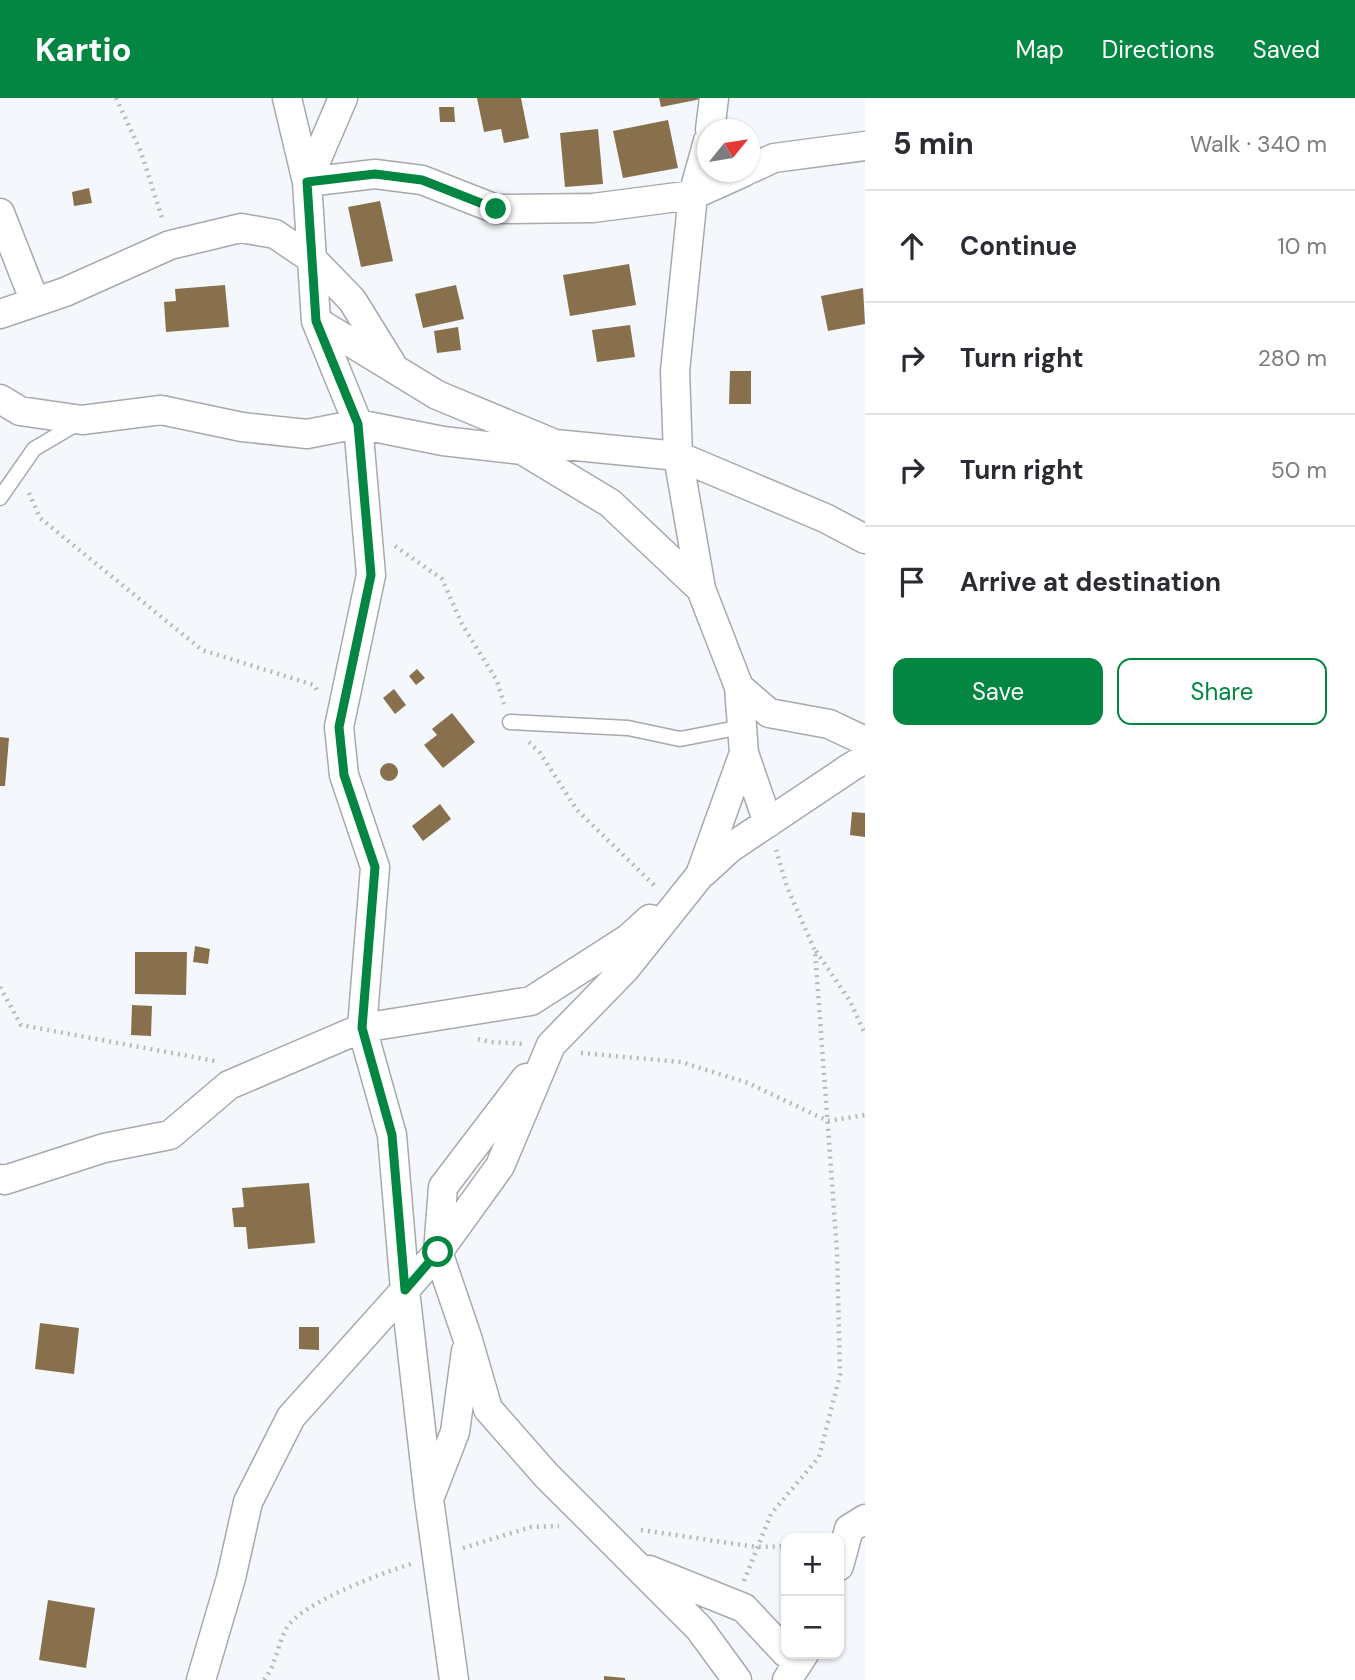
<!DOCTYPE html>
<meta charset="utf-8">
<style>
:root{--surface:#fff;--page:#f7f7f7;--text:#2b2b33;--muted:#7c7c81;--line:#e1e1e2;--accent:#028641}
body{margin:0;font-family:"DM Sans",sans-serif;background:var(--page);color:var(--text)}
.controls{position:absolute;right:21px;bottom:21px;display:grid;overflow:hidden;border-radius:14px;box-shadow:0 2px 5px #0004}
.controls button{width:63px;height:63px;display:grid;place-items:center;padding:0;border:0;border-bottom:2px solid var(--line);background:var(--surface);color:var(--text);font:35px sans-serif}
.compass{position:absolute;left:697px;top:21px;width:63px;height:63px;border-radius:50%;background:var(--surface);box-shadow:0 2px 5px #0004;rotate:60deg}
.stop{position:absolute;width:21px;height:21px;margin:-16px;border:5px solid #028641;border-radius:50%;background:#fff}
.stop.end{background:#028641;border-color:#fff;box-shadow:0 2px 7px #0008}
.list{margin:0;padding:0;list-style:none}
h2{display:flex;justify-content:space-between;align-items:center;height:91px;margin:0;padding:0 28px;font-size:30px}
h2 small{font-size:23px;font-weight:400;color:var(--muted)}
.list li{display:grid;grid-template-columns:46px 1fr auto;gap:21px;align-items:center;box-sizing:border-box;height:112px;padding:0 28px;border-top:2px solid var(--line)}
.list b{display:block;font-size:26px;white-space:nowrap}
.list em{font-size:23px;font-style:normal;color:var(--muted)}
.actions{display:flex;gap:14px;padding:21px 28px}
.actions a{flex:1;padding:16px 0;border:2px solid var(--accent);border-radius:14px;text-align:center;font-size:24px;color:var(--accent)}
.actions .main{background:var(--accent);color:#fff}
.icon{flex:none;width:38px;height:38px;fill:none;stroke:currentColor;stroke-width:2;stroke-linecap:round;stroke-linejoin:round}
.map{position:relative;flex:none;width:865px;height:1582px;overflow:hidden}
header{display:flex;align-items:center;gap:42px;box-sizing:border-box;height:98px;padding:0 35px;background:var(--accent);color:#fff}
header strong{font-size:33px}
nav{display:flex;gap:38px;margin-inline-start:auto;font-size:24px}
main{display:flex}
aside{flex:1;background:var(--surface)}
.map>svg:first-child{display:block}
.building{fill:#88704d}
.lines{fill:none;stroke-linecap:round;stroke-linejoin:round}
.service-casing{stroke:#a7a9ad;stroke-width:17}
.minor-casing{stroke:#a7a9ad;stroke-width:31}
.path{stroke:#b7babd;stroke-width:4.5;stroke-dasharray:2 5;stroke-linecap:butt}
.service{stroke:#fff;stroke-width:14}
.minor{stroke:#fff;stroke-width:28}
.route{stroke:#028641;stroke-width:9}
</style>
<header>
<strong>Kartio</strong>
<nav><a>Map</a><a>Directions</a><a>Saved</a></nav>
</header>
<main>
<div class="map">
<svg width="865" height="1582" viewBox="0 0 865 1582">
<rect width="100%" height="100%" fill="#f4f7fb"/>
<path class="building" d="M477,0H521L529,40L504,45L501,31L484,34Z
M659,0H701V1L661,9Z
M439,9H454L455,24H440Z
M668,22L678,70L623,80L613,33Z
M598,31L603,86L565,89L560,35Z
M89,90L92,105L74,108L72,94Z
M380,103L393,163L361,169L348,109Z
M629,166L636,207L570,218L563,177Z
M225,187L229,229L166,234L164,204L176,203L175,191Z
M456,187L464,221L423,230L415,196Z
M863,190L865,226L828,233L821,198Z
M630,227L635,259L597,264L592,232Z
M458,229L461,252L437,255L434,233Z
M730,273H751V306H729Z
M417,571L425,580L416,587L409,578Z
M394,591L406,607L395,616L383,600Z
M452,615L475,644L443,670L424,647L437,637L432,631Z
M0,639L9,640L5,688H0Z
M380 674a9 9 0 1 1 18 0a9 9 0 1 1-18 0Z
M440,706L451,721L423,743L412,728Z
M852,714L865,715V739L850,737Z
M195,848L210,851L208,866L193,864Z
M135,854H187L186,897L135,896Z
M132,907L152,908L151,938L131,937Z
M309,1085L315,1145L248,1151L246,1129H234L232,1110L244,1109L242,1090Z
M40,1225L79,1230L74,1276L35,1271Z
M299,1229H319V1252L299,1251Z
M48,1502L95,1510L86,1570L39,1562Z
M604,1578L625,1580V1582H604Z"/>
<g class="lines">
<defs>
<path id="service" d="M0,400L34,351L78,325
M510,624L628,630L680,641L742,629"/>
<path id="minor" d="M710,32L714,0
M750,71L774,60L865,48
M307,84L375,76L422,82L496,111L593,110L693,97L744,74
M307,84L343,0
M0,115L35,204
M0,216L65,194L170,147L241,130L275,136L312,161L352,202L391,265
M316,223L437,297L555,346L678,358L825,420L865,441
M0,301L20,313L82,322L161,312L242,329L307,336L358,326L443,343L522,352L610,405L701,491L739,589L769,615L829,626L865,643
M701,491L678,358L675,273L693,97L708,43
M739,589L744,655L768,725
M704,774L730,750L851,669L865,661
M0,1081L5,1082L104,1050L170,1037L229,987L362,930L531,903L629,840L650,821
M429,1401L405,1192L438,1154L443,1089L526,980
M839,1468L849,1431L865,1421
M649,1472L744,1510L786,1555
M201,1582L231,1480L248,1404L291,1319L405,1192L392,1037L362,930L375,769L344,677L339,629L371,477L358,326L316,223L307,84L287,0
M454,1582L429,1401L455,1334L466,1253
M737,1582L699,1530L546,1377L488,1311L467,1239L438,1154L500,1068L551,947L625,871L700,777L744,655
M787,1582L804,1556"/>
</defs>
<use href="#service" class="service-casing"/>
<use href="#minor" class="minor-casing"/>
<path class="path" d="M116,0L141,54L163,123
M29,395L40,420L202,552L314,587L318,594
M395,448L442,481L462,526L497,583L504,606
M529,644L540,655L577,712L657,790
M816,853L850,903L865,936
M0,889L21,927L215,963
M478,941L491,944L525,946
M581,955L681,964L748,985L828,1023L865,1017
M641,1432L757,1449L786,1448
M463,1450L531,1429L559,1428
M744,1483L771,1416L819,1359L840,1277L837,1153L815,853L787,789L776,752
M264,1582C276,1567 277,1548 286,1531C300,1505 382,1475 411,1466"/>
<use href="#service" class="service"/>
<use href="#minor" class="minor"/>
</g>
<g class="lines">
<path class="route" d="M438,1154L405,1192L392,1037L362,930L375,769L344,677L339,629L371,477L358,326L316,223L307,84L375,76L422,82L496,111"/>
</g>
</svg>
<div class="controls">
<button>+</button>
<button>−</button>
</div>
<svg class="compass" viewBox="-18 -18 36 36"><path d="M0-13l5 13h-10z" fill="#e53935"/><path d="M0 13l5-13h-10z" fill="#7c7c81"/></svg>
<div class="stop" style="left:438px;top:1154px"></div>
<div class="stop end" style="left:496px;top:111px"></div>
</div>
<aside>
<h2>5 min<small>Walk · 340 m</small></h2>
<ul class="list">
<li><svg class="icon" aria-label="ahead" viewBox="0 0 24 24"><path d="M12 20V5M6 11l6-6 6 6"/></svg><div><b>Continue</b></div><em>10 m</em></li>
<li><svg class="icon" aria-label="right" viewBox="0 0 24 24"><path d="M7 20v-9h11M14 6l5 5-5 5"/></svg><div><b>Turn right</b></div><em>280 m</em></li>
<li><svg class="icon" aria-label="right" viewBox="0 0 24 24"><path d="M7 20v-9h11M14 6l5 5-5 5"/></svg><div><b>Turn right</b></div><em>50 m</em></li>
<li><svg class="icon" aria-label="arrive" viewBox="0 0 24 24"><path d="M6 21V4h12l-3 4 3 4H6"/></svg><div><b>Arrive at destination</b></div></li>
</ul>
<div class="actions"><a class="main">Save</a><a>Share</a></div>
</aside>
</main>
